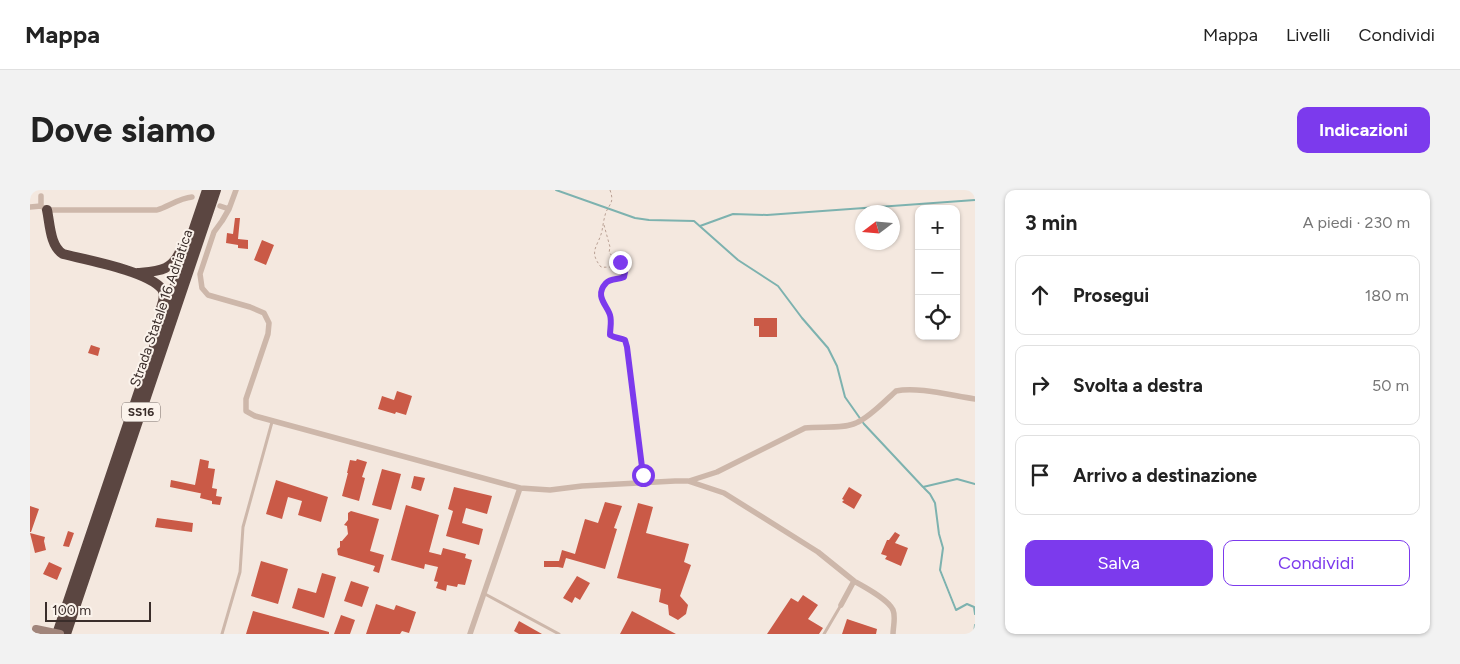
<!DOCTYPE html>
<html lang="it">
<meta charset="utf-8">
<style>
:root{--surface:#fff;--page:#f2f2f2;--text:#222;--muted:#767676;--line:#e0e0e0;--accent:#7c3aed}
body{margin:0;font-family:Figtree,sans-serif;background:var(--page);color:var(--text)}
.controls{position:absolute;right:15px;top:15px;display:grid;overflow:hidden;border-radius:10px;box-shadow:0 1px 4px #0004}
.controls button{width:45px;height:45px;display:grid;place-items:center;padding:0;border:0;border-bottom:1px solid var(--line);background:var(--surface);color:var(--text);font:25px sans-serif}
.compass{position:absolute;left:825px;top:15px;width:45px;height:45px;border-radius:50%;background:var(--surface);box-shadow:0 1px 4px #0004;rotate:254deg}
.scale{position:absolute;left:15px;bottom:12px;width:106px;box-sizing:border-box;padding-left:5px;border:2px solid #3a2d2a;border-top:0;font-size:14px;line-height:18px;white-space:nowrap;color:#3a2d2a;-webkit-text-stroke:4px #fbf3ec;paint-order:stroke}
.stop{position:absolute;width:15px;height:15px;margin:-11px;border:4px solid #7c3aed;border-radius:50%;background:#fff}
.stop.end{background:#7c3aed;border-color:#fff;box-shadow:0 1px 5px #0008}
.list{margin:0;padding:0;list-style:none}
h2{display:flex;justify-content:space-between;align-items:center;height:65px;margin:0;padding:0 20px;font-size:21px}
h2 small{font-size:16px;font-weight:400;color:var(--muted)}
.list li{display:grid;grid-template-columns:32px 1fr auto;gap:15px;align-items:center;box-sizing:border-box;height:80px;margin:0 10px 10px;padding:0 10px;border:1px solid var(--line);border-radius:10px}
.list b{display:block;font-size:19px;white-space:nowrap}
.list em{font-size:16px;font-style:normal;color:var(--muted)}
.actions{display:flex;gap:10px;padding:15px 20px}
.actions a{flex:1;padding:11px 0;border:1px solid var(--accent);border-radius:10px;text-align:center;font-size:18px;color:var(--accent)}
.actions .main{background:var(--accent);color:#fff}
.icon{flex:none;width:28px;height:28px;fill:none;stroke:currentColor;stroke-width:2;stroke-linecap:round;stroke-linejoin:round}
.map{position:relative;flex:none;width:945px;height:444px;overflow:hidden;border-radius:10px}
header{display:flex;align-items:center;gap:30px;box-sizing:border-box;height:70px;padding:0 25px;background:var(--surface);border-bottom:1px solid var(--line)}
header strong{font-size:24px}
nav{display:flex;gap:28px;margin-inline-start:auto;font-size:18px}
.intro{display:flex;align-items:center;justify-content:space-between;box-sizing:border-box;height:120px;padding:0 30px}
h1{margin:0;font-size:35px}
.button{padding:12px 22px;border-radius:10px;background:var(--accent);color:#fff;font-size:18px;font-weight:700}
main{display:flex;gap:30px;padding:0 30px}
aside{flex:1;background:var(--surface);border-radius:10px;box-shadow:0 1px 4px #0004}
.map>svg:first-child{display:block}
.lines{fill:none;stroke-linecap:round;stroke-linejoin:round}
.stream{stroke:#7db2af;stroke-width:2}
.building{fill:#ca5a47}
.path{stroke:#b9a094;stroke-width:1;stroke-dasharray:2.5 2.5;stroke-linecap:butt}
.lane{stroke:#cdb7aa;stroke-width:3}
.street{stroke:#cdb7aa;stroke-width:5.5}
.highway{stroke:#5b4641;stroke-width:10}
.secondary-bridge{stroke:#a1857b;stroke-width:8}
.route{stroke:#7c3aed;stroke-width:6}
.labels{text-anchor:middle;stroke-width:4;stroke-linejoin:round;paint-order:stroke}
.shield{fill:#fbf3ec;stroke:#746864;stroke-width:1}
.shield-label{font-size:12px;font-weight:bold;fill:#3a2d2a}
.street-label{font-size:14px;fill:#3a2d2a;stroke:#fbf3ec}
</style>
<header>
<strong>Mappa</strong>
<nav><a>Mappa</a><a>Livelli</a><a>Condividi</a></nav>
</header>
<div class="intro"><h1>Dove siamo</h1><a class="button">Indicazioni</a></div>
<main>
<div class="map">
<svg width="945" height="444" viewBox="0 0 945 444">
<rect width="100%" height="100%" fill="#f4e8df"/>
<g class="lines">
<path class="stream" d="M526,0L605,28L619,30L664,31L708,70L748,96L772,128L798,158L807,176L815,207L834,234L893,297L927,289L945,294
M670,36L703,24L737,25L945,10
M894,298L900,304L905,313L909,344L913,358L910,380L926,420L937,414L944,417L945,424
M944,444L945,435"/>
</g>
<path class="building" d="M205,28H210L208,49L218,50V59L208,58V55L196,53L197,43L203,44Z
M232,50L244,55L236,75L224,70Z
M724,128H747V147H729V136H724Z
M61,155L70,158L68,166L58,163Z
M367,201L382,206L376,225L366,222L365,224L348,219L352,206L364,210Z
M170,269L179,271L178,278L185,279L182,298L187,299L186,306L192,307L190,315L182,314V311L170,308L171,303L179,305L140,297L141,290L165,295Z
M327,269L337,272L332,287L335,288L329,311L312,306L318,283H317L320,270L326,271Z
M352,279L371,284L361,320L342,315Z
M384,286L395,288L391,301L381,298Z
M246,290L298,307L291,332L268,325L272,311L258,307L252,329L236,324Z
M424,297L462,306L457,324L436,318L432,333L453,339L449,355L416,346L423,321L418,319Z
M819,297L832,305L824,319L812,312L814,310L812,309Z
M575,312L592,316L584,338L587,339L575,379L536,368L533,378L528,377H514V371H529L532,360L545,364L555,329L568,333Z
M608,313L623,317L616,343L659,354L654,372L661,375L650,406L658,415L656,424L648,430L639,425L638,415L629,412L631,399L587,388Z
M376,315L409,325L399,362L411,365L413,358L436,364L435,368L442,370L435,395L428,394L427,397L417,395L416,401L406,398L408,392L404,391L408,377L395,374L394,379L361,370Z
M0,316L9,319L1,342H0Z
M321,321L349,329L340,361L354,365L349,383L343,381L345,376L308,365L307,359L310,357V351H312L318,344L317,336L314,335L318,330V323Z
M127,328L163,333L162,342L125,337Z
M38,341L44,343L39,357L33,356Z
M865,342L870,345L865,353L878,358L871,376L855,369L857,366L851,364L857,350H859Z
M0,343L15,347L14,351L16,360L5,363Z
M231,371L258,379L248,414L221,406Z
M19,372L32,378L27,390L13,384Z
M292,383L306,387L294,428L262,418L268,398L286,403Z
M547,386L560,393L550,410L545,407L542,413L533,408Z
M321,391L339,397L332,417L314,411Z
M773,405L788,415L778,429L793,438L789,444H737L761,408L768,412Z
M346,414L364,420L366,415L386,422L379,443L372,441L370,444H336Z
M223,421L299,442V444H216Z
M602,421L646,444H590Z
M311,425L325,430L320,444H304Z
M817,429L847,439L846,444H812Z
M489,431L512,444H489L484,441Z"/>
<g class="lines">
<path class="path" d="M580,0C584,12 581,12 576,22C574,28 573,35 572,41C568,57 558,61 571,77C578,78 587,75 593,78L595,82L594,87C588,90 581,88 576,93C564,106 577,115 580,125C582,132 580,138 580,145C585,148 590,148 595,151L597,157L610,270L614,287
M574,35L580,57L579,63L590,72L593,77"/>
<path class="lane" d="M455,404L529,444
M192,444L210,382L213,337L242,232
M794,444L811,415"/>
<path class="street" d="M206,0L199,19L192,31L184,42L170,84L172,98L178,105L220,117L234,123L239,133L238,144L216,209V221L225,226L490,298L440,444
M11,6V16
M190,16L199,19
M0,17L11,16L17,20H127C139,16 150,8 162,7
M659,291L687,282L775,238C790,236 814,239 826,233C839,228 855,211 866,201C887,196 923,206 945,209
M490,298L520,300L552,296L645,291H658L694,303L788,362L824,391L811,415
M824,391C834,397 858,409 863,420C866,427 863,437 863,444"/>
<path class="highway" d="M17,20C20,34 20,56 33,64C57,70 118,81 132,99C136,105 133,112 131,118
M108,83C128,81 143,81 151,59
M27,444L177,0
M36,444L186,0"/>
<path class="secondary-bridge" d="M6,439L30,444"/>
</g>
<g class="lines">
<path class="route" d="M590,72L595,82L594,87C588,90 581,88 576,93C564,106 577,115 580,125C582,132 580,138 580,145C585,148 590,148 595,150L597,157L613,285"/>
</g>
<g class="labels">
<rect class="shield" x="92" y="212.5" width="38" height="19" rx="4"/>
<g class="shield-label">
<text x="111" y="226">SS16</text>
</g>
<g class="street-label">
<text transform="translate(131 118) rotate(-71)" y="5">Strada Statale 16 Adriatica</text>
</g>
</g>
</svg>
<div class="controls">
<button>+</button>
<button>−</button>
<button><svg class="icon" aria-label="locate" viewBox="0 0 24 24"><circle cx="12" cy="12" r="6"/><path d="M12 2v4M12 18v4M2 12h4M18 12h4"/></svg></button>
</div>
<svg class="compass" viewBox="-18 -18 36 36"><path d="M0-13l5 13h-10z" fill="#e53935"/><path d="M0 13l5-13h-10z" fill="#767676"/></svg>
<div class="scale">100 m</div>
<div class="stop" style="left:613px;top:285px"></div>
<div class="stop end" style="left:590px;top:72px"></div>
</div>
<aside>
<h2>3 min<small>A piedi · 230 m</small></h2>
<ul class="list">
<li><svg class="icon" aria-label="ahead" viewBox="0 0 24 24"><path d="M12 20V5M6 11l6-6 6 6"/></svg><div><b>Prosegui</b></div><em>180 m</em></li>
<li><svg class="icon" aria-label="right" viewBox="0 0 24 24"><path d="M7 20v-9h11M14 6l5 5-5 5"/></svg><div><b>Svolta a destra</b></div><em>50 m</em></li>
<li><svg class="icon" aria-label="arrive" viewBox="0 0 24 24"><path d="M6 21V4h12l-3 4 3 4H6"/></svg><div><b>Arrivo a destinazione</b></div></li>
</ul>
<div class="actions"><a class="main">Salva</a><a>Condividi</a></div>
</aside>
</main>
